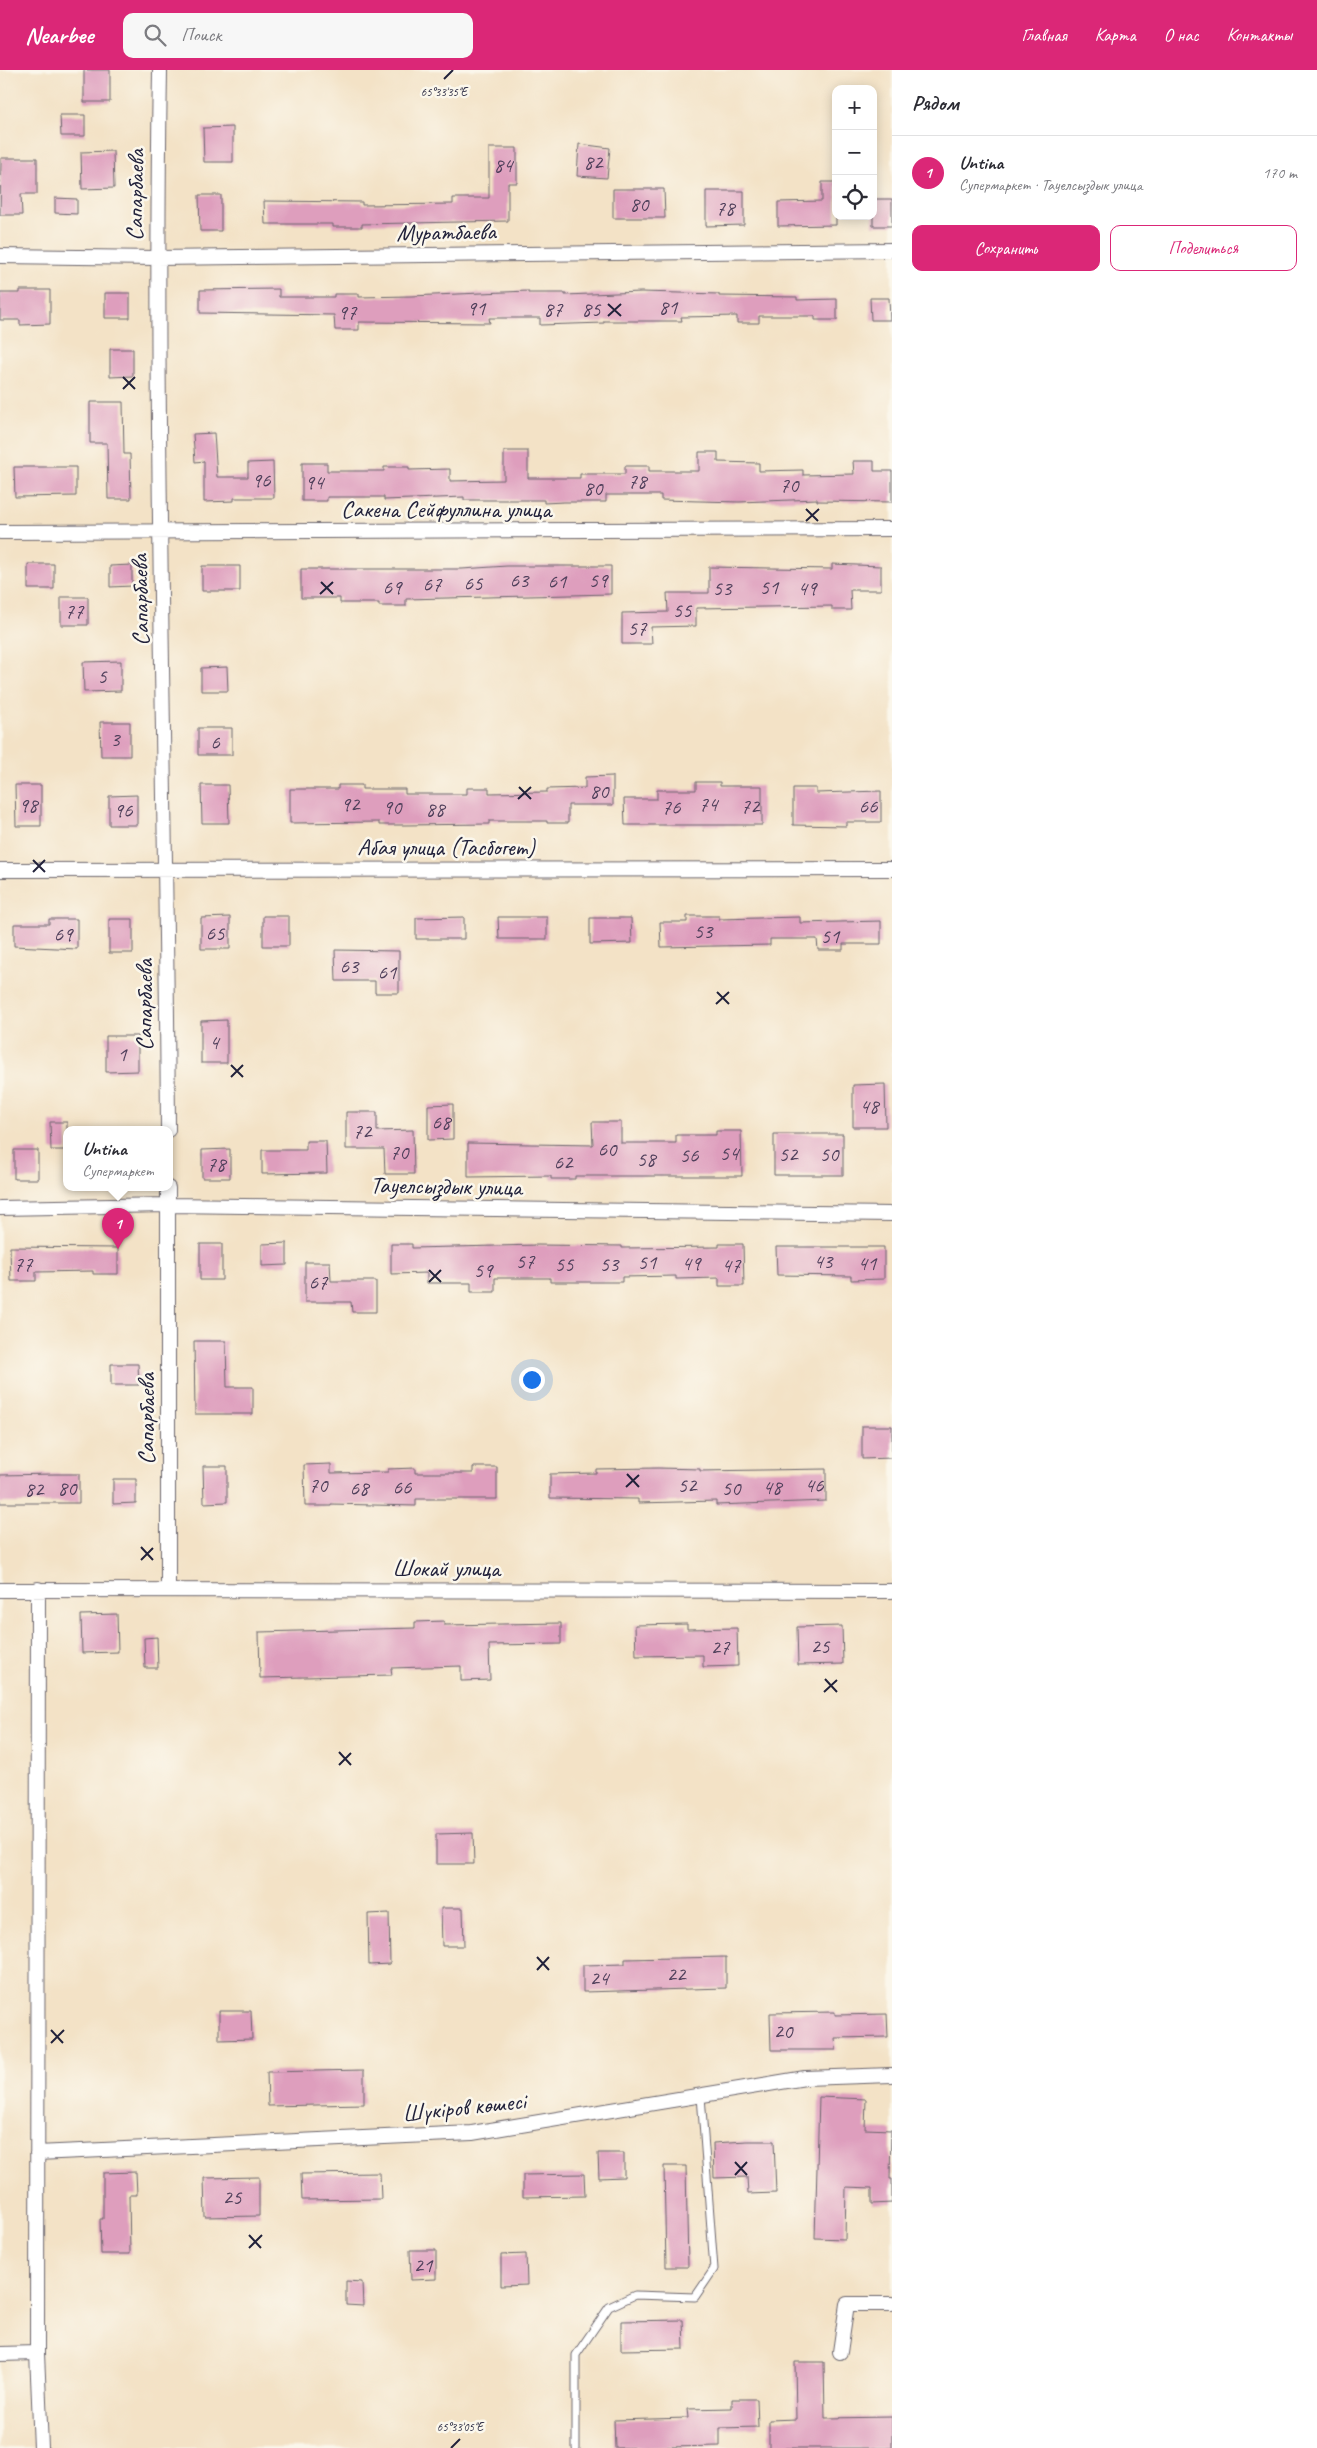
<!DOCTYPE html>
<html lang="ru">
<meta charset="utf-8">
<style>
:root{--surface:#fff;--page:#f7f7f7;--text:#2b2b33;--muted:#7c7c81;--line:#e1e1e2;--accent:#db2777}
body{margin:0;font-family:Caveat,sans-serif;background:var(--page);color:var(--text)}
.controls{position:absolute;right:15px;top:15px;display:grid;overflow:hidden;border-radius:10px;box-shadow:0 2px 12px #0003}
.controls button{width:45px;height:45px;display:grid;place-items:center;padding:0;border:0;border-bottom:1px solid var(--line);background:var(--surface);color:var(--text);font:25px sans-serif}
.you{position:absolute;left:531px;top:1309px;width:18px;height:18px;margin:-12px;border:4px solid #fff;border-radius:50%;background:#1a73e8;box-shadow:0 0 0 8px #1a73e833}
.badge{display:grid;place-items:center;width:32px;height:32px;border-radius:50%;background:var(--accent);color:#fff;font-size:16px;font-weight:700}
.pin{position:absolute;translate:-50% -41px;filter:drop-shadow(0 1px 2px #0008)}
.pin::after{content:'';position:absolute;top:26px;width:18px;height:15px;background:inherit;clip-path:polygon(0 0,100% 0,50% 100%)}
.popup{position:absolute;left:63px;top:1056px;width:110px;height:65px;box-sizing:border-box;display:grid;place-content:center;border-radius:10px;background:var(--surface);filter:drop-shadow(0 1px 4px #0005);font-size:16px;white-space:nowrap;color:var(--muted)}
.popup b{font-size:19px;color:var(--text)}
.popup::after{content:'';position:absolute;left:50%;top:100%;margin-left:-10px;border:10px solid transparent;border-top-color:var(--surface)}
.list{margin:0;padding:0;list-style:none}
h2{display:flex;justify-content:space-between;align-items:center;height:65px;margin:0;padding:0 20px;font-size:21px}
h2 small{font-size:16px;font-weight:400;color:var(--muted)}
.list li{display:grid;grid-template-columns:32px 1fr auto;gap:15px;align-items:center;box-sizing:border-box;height:75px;padding:0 20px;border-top:1px solid var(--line)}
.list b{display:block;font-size:19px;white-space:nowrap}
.list p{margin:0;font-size:16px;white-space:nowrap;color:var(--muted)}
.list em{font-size:16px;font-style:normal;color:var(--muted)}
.actions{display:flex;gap:10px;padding:15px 20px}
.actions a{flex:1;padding:11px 0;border:1px solid var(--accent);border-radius:10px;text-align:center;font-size:18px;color:var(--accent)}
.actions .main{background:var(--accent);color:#fff}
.icon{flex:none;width:28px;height:28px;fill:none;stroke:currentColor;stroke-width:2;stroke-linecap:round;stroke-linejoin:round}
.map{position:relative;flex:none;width:892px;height:2378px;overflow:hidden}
header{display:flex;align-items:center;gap:30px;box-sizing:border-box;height:70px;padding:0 25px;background:var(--accent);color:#fff}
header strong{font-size:24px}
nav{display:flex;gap:28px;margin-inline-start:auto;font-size:18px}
.search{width:350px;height:45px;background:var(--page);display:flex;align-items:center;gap:12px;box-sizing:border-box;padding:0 18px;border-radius:10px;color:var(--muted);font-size:19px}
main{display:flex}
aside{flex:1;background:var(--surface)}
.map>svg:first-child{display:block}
.building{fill:#de9ebd}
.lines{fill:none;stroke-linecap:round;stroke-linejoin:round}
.lane-casing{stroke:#6b656c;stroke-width:9}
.street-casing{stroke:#6b656c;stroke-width:16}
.lane{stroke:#fff;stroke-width:7}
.street{stroke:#fff;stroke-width:14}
.ticks{fill:none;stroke:#22223b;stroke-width:2}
.labels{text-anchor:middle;stroke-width:5;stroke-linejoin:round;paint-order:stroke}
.number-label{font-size:21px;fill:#51415c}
.street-label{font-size:24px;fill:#22223b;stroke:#fbf7ec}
.ticks-label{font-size:12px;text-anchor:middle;fill:#22223b;stroke:#fbf7ec;stroke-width:5;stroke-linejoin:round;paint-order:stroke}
</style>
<header>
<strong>Nearbee</strong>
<div class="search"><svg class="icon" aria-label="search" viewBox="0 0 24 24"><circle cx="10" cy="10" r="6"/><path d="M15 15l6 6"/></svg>Поиск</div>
<nav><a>Главная</a><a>Карта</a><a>О нас</a><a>Контакты</a></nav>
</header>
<main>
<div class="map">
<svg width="892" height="2378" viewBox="0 0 892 2378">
<rect width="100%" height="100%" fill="#fbf7ec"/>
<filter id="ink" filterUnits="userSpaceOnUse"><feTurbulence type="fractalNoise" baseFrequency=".02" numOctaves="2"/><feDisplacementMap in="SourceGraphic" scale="10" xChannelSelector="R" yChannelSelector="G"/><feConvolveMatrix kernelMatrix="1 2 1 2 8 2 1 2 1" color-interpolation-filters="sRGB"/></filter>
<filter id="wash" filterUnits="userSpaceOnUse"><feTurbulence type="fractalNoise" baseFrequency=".0096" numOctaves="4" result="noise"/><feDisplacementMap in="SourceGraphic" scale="20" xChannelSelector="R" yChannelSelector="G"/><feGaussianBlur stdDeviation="1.12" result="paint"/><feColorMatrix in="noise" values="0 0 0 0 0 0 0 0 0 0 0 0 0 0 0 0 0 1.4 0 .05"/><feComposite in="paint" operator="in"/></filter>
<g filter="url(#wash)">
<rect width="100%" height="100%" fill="#f3e2c6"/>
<g id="blocks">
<path class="building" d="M84,0H110V32H84Z
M60,45H85V66H61Z
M233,57V92H204L203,58Z
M579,74L610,78L607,108L577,106Z
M489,78H517V113H508V151L362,154V157H333V154H265L264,131L362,132V135L453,134V128H489Z
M113,81L114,118L82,119L81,82Z
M1,88H37V124H21L22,145H0Z
M822,112H836V155L778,156V132L822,131Z
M613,119H664L665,148H613Z
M706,121H744V155L706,156Z
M199,125H221V161H200Z
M55,128L77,129V144L55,143Z
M873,129H892V156H873Z
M279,219V227H334V224H359V227L411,226L528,221V223H565V225L641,222L719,224V226L797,227V230L837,229V250H815V246H759V253H737V246L681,247L682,251H604V253L540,255V248H489L490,253L359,252V260H335L334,245L200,243V220Z
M20,220H50V254L20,255V250H0V223H20Z
M105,223H130V248H105Z
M870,228H889L890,250H871Z
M110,279H133V306L110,307Z
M90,332H123L124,384H130L131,429H108L107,373H90Z
M214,363L217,407H248V393L273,392L274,428H234V431L204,432V391L195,392L193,364Z
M504,381H528V408H580V404H625V396H649V401H699V382H718V392L759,393V401L803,400V405L854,404L853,391H874V401H892V432L817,431V429L739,432L661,430V425H606V432H564L544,433V430H464V427L384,430V427H327V431H302V393H327V401H384V397H409V400L450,399V411L504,410Z
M14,397H76V426L15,427Z
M28,494H54V519H28Z
M832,494L881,496V520H850L851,540H832V536L696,538V556L651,557L652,574H622V543L668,542L667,523H709V497L832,499Z
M132,495V516L110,517V496Z
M202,496H240V521H202Z
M507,496H611V524L406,529V536H379V533H340V528H301V499H462Z
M61,527H88V555H61Z
M121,591V621L84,622L83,592Z
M227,597L228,621H201V598Z
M100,652H130V686H101Z
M198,658H232V685H198Z
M613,706V735H568V753H547V751H489V754L405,755H379V752L290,753V719H338V715H362V719H405V724H467V718H489V723L547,722V719L585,718V707Z
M696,712H720V716H762V755H625L624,729H657V720H696Z
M15,715H41V756H16Z
M201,715H228L229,753H202Z
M793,718H816V723L881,721V752H846V756L793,755Z
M137,725V755H109V726Z
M263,846H289V876H263Z
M687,846H719V849L800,847V853L881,851V874H843V880H818L817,869H770V875L661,877L660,852H687Z
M230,847V879H201V848Z
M464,847V869H416V848Z
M498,847H547V869H499Z
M590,848H631L632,873L590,874Z
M49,849H77V879L14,876V854H49Z
M109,849H133V883H109Z
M335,880L399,881V923H375V911H336Z
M227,950V993H201V951Z
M106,966H138V1001L106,1002Z
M885,1014L886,1057H853V1015Z
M453,1034V1069L428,1070V1035Z
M346,1042H377V1061L413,1060L414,1104H385L384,1079H346Z
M50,1052H67V1080H51Z
M592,1052H621V1073H676V1065H716V1061H741L742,1106H575V1109H551V1106L468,1107V1073L593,1075Z
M774,1064H843V1105H774Z
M306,1071H326L327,1103L262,1104V1080H306Z
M230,1079V1108H202V1080Z
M14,1080H38V1109H14Z
M287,1173V1195L262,1196V1174Z
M200,1174H222V1210H200Z
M391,1174H412V1178L538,1175L622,1176V1178L719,1177V1174H743L744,1216H719V1208L676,1209V1206L622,1207V1212H550V1208H495V1222H471V1213H427V1203L391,1204Z
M10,1177L118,1178V1204H93V1201L36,1202V1211H11Z
M776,1177H884V1209L851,1210V1206L777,1205Z
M305,1192H330L331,1211H376V1242H352L351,1232H305Z
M194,1271H226L227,1317H253V1344H195Z
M111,1294H138L139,1315H111Z
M862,1356H892V1388L862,1389Z
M331,1394V1403L388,1402V1399L415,1398V1403H473V1397H497V1429H416V1436L331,1434V1436H305L304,1395Z
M203,1396H227V1432L204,1433Z
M658,1398L700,1399V1401L826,1399V1431L716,1435V1431L638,1433V1429L550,1428V1404L596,1403V1399Z
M54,1404H79V1433H0V1405Z
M113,1409H136V1433L113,1434Z
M117,1544L118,1582L82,1583L81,1545Z
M444,1551V1555L561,1553V1574L489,1575L490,1610L461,1611V1596L391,1598L392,1605L260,1608L259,1562L415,1558V1552Z
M687,1554V1559L737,1558L738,1596L703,1597V1585L636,1586L635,1555Z
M842,1556L843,1594L798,1595L797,1557Z
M157,1567L158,1598H145L144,1568Z
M473,1763L474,1794H436V1764Z
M441,1838H463L464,1876H442Z
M389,1843L390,1894L369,1895L368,1844Z
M726,1887V1918L583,1922V1895L625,1894V1889Z
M219,1941H251L252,1969L219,1970Z
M835,1942V1945L887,1944L888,1967L835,1968L836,1980H771L770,1943Z
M364,2000V2034L268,2036L267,2002Z
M819,2027L866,2029L865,2059L891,2060L890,2109H892V2133L872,2134V2118L846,2117L845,2169L815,2168Z
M747,2071H774L776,2123L748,2124L747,2107L714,2108L713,2073Z
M598,2083H624V2107L599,2108Z
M664,2096H686L688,2197H666Z
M136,2102L137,2125H129L130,2184H101L100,2149H103V2103Z
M380,2103L381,2129L302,2130L301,2104Z
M584,2104L585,2126L523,2127V2105Z
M259,2107V2146L205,2147L204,2108Z
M410,2180H436V2209L411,2210Z
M526,2184L527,2215L501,2216V2185Z
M346,2211L362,2212L363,2236L346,2235Z
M683,2250L684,2279L621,2280V2251Z
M795,2292H824L825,2348L892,2347V2378H769V2350L796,2349Z
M732,2329H757L758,2357L720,2358V2376L615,2378L614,2350L688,2348L687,2339L732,2338Z"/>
</g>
</g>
<g filter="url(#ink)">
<use href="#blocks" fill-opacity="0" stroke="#6b656c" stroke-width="1"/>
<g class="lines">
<defs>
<path id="lane" d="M576,2378V2285L609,2237L635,2225L695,2227L714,2199L701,2026"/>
<path id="street" d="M160,0C154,353 166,707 168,1060
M0,186L157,188L892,180
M0,462L892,459
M0,800L892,799
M168,1118V1520
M0,1138L168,1135L892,1144
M38,1519L37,2283L41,2378
M0,1520L892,1521
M37,2083L472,2063L805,2008L892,2005
M840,2282L847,2234H892
M0,2284L37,2283"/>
</defs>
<use href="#lane" class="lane-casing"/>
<use href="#street" class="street-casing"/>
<use href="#lane" class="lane"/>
<use href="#street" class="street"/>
</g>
</g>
<path class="ticks" d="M444,9L453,0M608,234L621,246M608,246L621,234M123,307L135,319M123,319L135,307M806,439L818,451M806,451L819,439M321,512L333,524M320,524L333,512M519,717L531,729M518,729L531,717M33,790L45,802M33,802L45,790M717,922L729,934M716,934L729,922M231,995L243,1007M231,1007L243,995M429,1200L441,1212M429,1212L441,1200M627,1404L639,1417M626,1417L639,1405M141,1477L153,1490M141,1490L153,1478M825,1609L837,1622M824,1622L837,1610M339,1682L351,1695M339,1695L351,1683M537,1887L549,1900M537,1900L549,1887M51,1960L63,1973M51,1973L64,1960M735,2092L747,2105M735,2105L747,2092M249,2165L261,2178M249,2178L262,2165M451,2378L460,2369"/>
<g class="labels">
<g class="number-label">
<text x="593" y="99">82</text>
<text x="503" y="102">84</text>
<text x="639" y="141">80</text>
<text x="725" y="145">78</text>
<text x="668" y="244">81</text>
<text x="476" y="245">91</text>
<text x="553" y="246">87</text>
<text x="591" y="246">85</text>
<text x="347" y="249">97</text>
<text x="261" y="417">96</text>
<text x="637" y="418">78</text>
<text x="314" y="419">94</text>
<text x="789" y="422">70</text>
<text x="593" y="425">80</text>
<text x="519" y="517">63</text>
<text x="598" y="517">59</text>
<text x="557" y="518">61</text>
<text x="473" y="520">65</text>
<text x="432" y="521">67</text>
<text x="392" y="524">69</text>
<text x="769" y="524">51</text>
<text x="722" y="525">53</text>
<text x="807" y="525">49</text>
<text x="682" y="547">55</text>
<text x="74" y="548">77</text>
<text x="637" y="565">57</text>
<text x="102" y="613">5</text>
<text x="115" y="676">3</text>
<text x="215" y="679">6</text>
<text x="599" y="728">80</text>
<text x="350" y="741">92</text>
<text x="708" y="741">74</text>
<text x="28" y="742">98</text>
<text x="750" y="743">72</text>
<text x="868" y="743">66</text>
<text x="392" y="744">90</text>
<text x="671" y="744">76</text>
<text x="435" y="746">88</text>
<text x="123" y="747">96</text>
<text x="703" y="868">53</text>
<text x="215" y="870">65</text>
<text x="63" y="871">69</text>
<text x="830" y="873">51</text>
<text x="349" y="903">63</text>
<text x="387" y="909">61</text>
<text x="214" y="979">4</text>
<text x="122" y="991">1</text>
<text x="869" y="1043">48</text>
<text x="441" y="1059">68</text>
<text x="362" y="1068">72</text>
<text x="607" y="1086">60</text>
<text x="399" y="1089">70</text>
<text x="729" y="1090">54</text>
<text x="788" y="1091">52</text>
<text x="829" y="1091">50</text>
<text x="689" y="1092">56</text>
<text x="646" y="1096">58</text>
<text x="563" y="1099">62</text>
<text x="216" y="1101">78</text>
<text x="525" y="1198">57</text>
<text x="823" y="1198">43</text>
<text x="647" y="1199">51</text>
<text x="691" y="1200">49</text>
<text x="867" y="1200">41</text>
<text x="23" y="1201">77</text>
<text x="564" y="1201">55</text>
<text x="609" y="1201">53</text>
<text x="731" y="1202">47</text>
<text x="483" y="1207">59</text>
<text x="318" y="1219">67</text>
<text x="318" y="1422">70</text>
<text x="687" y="1422">52</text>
<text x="814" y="1422">46</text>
<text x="402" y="1424">66</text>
<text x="772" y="1424">48</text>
<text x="67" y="1425">80</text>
<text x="359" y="1425">68</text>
<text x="731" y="1425">50</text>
<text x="34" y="1426">82</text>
<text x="820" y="1583">25</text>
<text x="720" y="1584">27</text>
<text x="676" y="1911">22</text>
<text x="599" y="1915">24</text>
<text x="783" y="1968">20</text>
<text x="232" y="2134">25</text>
<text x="423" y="2202">21</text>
</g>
<g class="street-label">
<text transform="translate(135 125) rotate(-89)" y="8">Сапарбаева</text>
<text transform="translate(446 162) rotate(-1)" y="8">Муратбаева</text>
<text x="446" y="447">Сакена Сейфуллина улица</text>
<text transform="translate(140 530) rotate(-91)" y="8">Сапарбаева</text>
<text x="446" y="785">Абая улица (Тасбогет)</text>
<text transform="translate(144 935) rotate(-90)" y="8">Сапарбаева</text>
<text transform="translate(446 1116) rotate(1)" y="8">Тауелсыздык улица</text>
<text transform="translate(146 1349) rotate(-90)" y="8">Сапарбаева</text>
<text x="446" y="1506">Шокай улица</text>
<text transform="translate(464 2037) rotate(-6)" y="8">Шүкіров көшесі</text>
</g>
</g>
<g class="ticks-label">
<text x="444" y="26">65°33'35"E</text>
<text x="460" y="2361">65°33'05"E</text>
</g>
</svg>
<div class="controls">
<button>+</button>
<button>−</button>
<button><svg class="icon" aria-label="locate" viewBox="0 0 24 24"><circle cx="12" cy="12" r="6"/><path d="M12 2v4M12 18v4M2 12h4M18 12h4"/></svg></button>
</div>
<div class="you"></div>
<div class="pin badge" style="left:118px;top:1179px">1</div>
<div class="popup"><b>Untina</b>Супермаркет</div>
</div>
<aside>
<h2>Рядом<small></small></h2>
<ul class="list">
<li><span class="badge">1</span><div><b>Untina</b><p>Супермаркет · Тауелсыздык улица</p></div><em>170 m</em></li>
</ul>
<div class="actions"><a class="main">Сохранить</a><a>Поделиться</a></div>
</aside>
</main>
